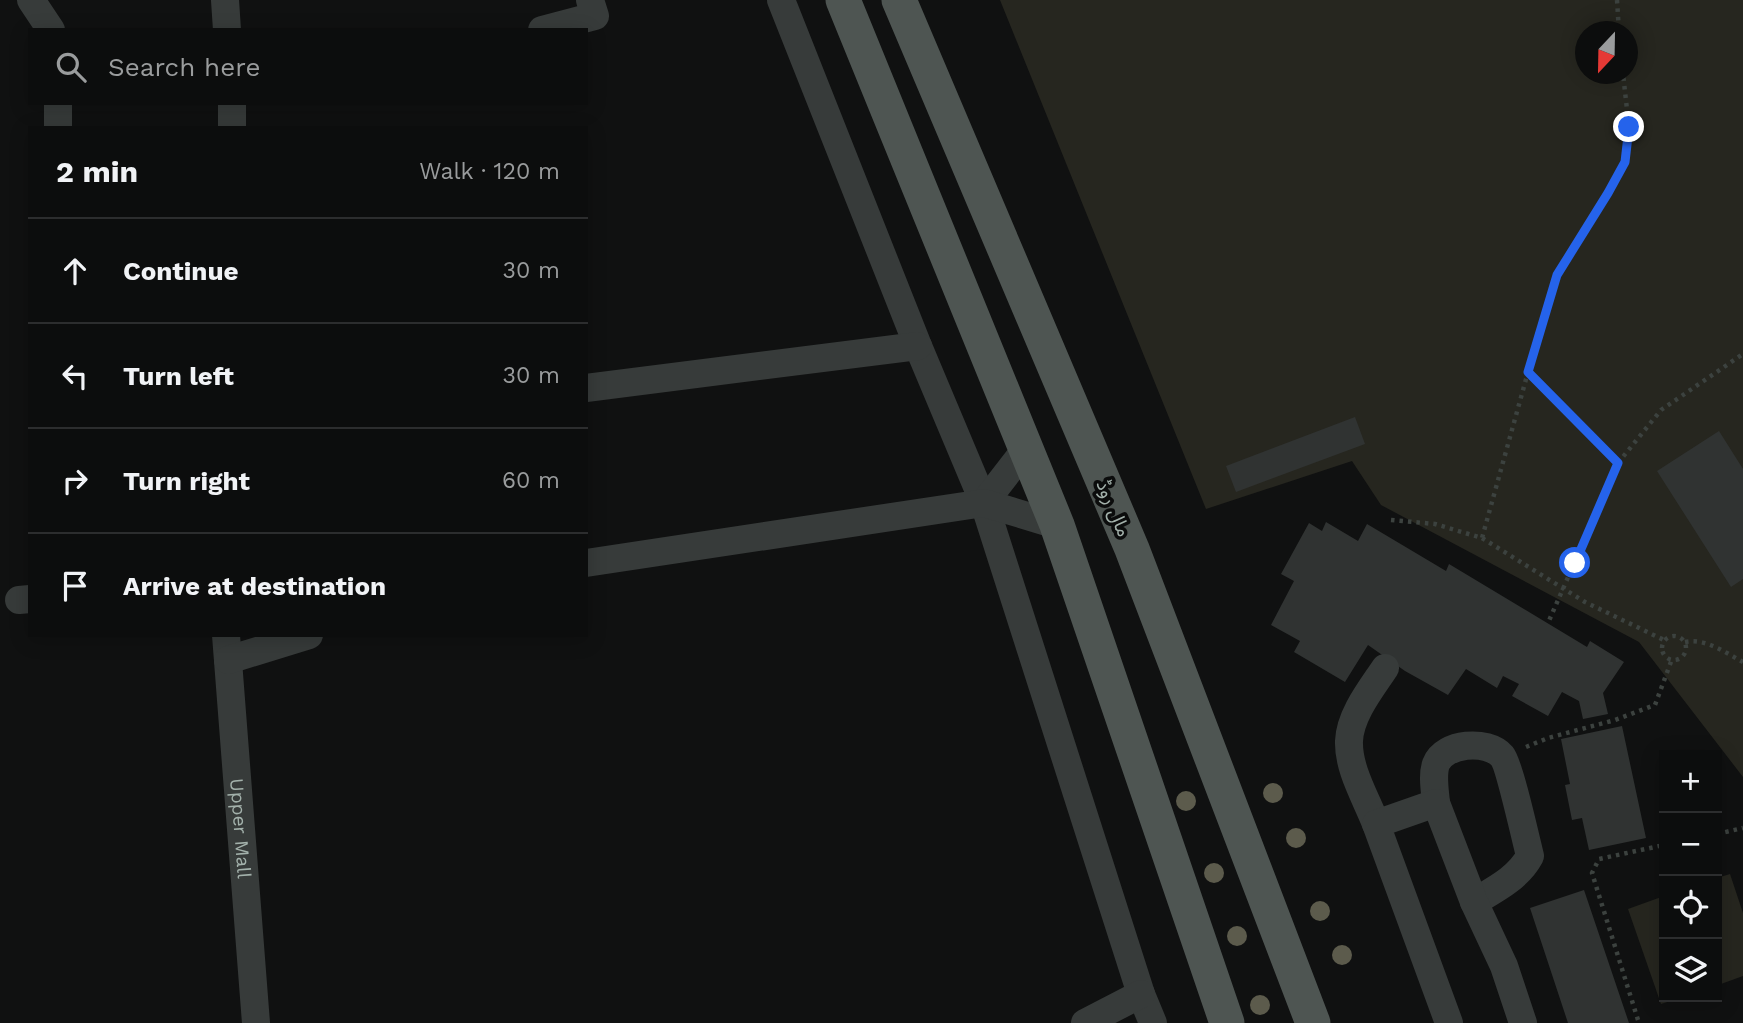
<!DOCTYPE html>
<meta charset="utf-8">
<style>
:root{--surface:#0c0d0d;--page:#1a1b1b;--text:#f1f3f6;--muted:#9a9c9d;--line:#2c2d2e}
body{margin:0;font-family:"Work Sans","Noto Sans Arabic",sans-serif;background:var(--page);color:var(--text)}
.controls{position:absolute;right:21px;bottom:21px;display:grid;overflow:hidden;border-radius:0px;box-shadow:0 4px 18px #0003}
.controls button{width:63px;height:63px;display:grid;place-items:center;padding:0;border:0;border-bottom:2px solid var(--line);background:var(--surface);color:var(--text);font:35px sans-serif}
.compass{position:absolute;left:1575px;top:21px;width:63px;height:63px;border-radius:50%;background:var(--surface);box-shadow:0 4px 18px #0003;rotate:202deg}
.stop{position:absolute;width:21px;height:21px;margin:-16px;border:5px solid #2563eb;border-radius:50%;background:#fff}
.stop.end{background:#2563eb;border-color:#fff;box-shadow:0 2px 7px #0008}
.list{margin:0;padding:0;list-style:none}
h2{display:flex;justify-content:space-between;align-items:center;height:91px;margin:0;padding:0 28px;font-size:30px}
h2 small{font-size:23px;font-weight:400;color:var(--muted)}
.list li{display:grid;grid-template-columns:46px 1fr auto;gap:21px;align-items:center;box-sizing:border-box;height:105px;padding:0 28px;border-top:2px solid var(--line)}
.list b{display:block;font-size:26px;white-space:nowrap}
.list em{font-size:23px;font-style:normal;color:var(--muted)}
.icon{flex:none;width:38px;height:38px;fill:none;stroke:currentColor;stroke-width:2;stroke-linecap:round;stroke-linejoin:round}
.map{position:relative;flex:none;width:1743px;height:1023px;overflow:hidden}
.search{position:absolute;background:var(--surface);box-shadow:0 4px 18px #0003;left:28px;top:28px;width:560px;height:77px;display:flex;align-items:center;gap:18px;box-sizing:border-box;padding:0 24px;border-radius:0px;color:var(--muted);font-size:26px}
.panel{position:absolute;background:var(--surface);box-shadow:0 4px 18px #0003;left:28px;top:126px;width:560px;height:511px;border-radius:0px}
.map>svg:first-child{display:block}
.green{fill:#26261f;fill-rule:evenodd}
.building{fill:#303332}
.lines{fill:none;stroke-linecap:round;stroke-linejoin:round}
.path{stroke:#3c423f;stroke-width:4.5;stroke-dasharray:3.5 5;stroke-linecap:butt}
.minor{stroke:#373b3a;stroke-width:28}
.major{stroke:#4e5552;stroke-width:35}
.tree{fill:#5c5b4c}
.route{stroke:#2563eb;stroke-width:9}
.labels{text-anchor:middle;stroke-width:7;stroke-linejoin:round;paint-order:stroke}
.street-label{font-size:19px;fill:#a3b1ab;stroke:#0b0c0c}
</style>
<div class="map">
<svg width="1743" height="1023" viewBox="0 0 1743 1023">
<rect width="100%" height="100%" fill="#101111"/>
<path class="green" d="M1000,0H1743V777L1639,642L1381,505L1352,461L1206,509ZM1586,32H1628V74H1586Z
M1730,874L1743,913V976L1721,984L1717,971V878Z
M1664,896V997H1683L1661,1004L1628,909Z"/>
<path class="building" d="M1355,417L1365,444L1236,492L1226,466Z
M1719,431L1743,469V579L1731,587L1657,471Z
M1326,522L1358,541L1367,524L1446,571L1449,564L1587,647L1590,641L1624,662L1603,693L1608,714L1583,719L1579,701L1562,692L1548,716L1512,696L1519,684L1503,676L1497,688L1466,669L1448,695L1405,671L1368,645L1345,682L1294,652L1300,641L1271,625L1294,581L1281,574L1309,523L1322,531Z
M1622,726L1646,838L1589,850L1582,818L1572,820L1565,785L1570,784L1561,739Z
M1584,890L1629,1023H1568L1530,908Z"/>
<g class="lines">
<path class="path" d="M1617,0L1619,32
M1528,372L1557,276L1608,193L1625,162L1629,127L1623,74
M1618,463L1661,410L1743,354
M1391,520L1435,524L1482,538L1528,372L1618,463L1548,623
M1482,538L1585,602L1664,640
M1662 648a12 12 0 1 1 24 0a12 12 0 1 1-24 0Z
M1685,642C1706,638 1724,652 1743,662
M1526,747L1548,738L1615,720L1655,705L1672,659
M1717,834L1743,828
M1638,1020L1592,873L1599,859L1664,845"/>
<g class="minor">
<path d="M31,0L51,30"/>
<path d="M225,0L227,30"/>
<path d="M781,0L918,346L984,503L1141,994L1153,1023"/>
<path d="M542,30L595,16L590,0"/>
<path d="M58,103V128"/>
<path d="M232,103V128"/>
<path d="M586,388L918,346"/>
<path d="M984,503L1025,450"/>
<path d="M586,563L984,503L1057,525"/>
<path d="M19,600L30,599"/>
<path id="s1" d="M226,635L256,1023"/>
<path d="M228,660L309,635"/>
<path d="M1436,803C1435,791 1432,775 1436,764C1444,743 1487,739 1502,756C1509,764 1526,840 1530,856C1518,878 1496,889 1474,902"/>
<path d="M1376,824C1366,798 1348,769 1349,741C1350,715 1371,689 1385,668"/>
<path d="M1085,1023L1141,994"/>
<path d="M1449,1023L1376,824L1436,803L1474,902L1504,966L1523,1023"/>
</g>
<path class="major" d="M843,0L1057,525L1227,1023
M899,0L1132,549L1313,1023"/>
</g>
<g class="tree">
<circle cx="1273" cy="793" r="10"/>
<circle cx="1186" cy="801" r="10"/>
<circle cx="1296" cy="838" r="10"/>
<circle cx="1214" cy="873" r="10"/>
<circle cx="1320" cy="911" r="10"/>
<circle cx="1237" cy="936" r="10"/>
<circle cx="1342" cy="955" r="10"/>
<circle cx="1260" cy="1005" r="10"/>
</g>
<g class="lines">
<path class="route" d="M1575,563L1618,463L1528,372L1557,275L1608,193L1625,162L1629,127"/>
</g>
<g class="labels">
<g class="street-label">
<text transform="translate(1114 508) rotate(67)" y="7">مال روڈ</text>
<text dy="7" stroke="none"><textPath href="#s1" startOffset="194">Upper Mall</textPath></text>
</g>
</g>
</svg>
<div class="controls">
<button>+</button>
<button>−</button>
<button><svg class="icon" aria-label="locate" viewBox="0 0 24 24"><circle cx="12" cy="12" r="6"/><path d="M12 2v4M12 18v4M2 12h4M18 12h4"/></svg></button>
<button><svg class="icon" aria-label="layers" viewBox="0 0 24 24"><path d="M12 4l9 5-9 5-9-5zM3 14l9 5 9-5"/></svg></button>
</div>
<svg class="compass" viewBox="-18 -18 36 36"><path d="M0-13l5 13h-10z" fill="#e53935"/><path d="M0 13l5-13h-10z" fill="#9a9c9d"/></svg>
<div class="stop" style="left:1575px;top:563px"></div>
<div class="stop end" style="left:1629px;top:127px"></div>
<div class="search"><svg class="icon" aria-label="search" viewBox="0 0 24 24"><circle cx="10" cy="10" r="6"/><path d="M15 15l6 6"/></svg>Search here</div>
<section class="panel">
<h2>2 min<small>Walk · 120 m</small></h2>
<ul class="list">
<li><svg class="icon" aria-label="ahead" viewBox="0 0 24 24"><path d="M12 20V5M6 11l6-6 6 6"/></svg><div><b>Continue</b></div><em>30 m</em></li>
<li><svg class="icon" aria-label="left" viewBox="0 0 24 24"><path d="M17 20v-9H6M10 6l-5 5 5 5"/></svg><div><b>Turn left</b></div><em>30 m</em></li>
<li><svg class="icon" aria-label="right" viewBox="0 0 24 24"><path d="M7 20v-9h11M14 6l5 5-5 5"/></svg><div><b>Turn right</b></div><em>60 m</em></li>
<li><svg class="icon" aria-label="arrive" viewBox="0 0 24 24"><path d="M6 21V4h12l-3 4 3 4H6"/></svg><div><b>Arrive at destination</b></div></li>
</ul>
</section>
</div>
